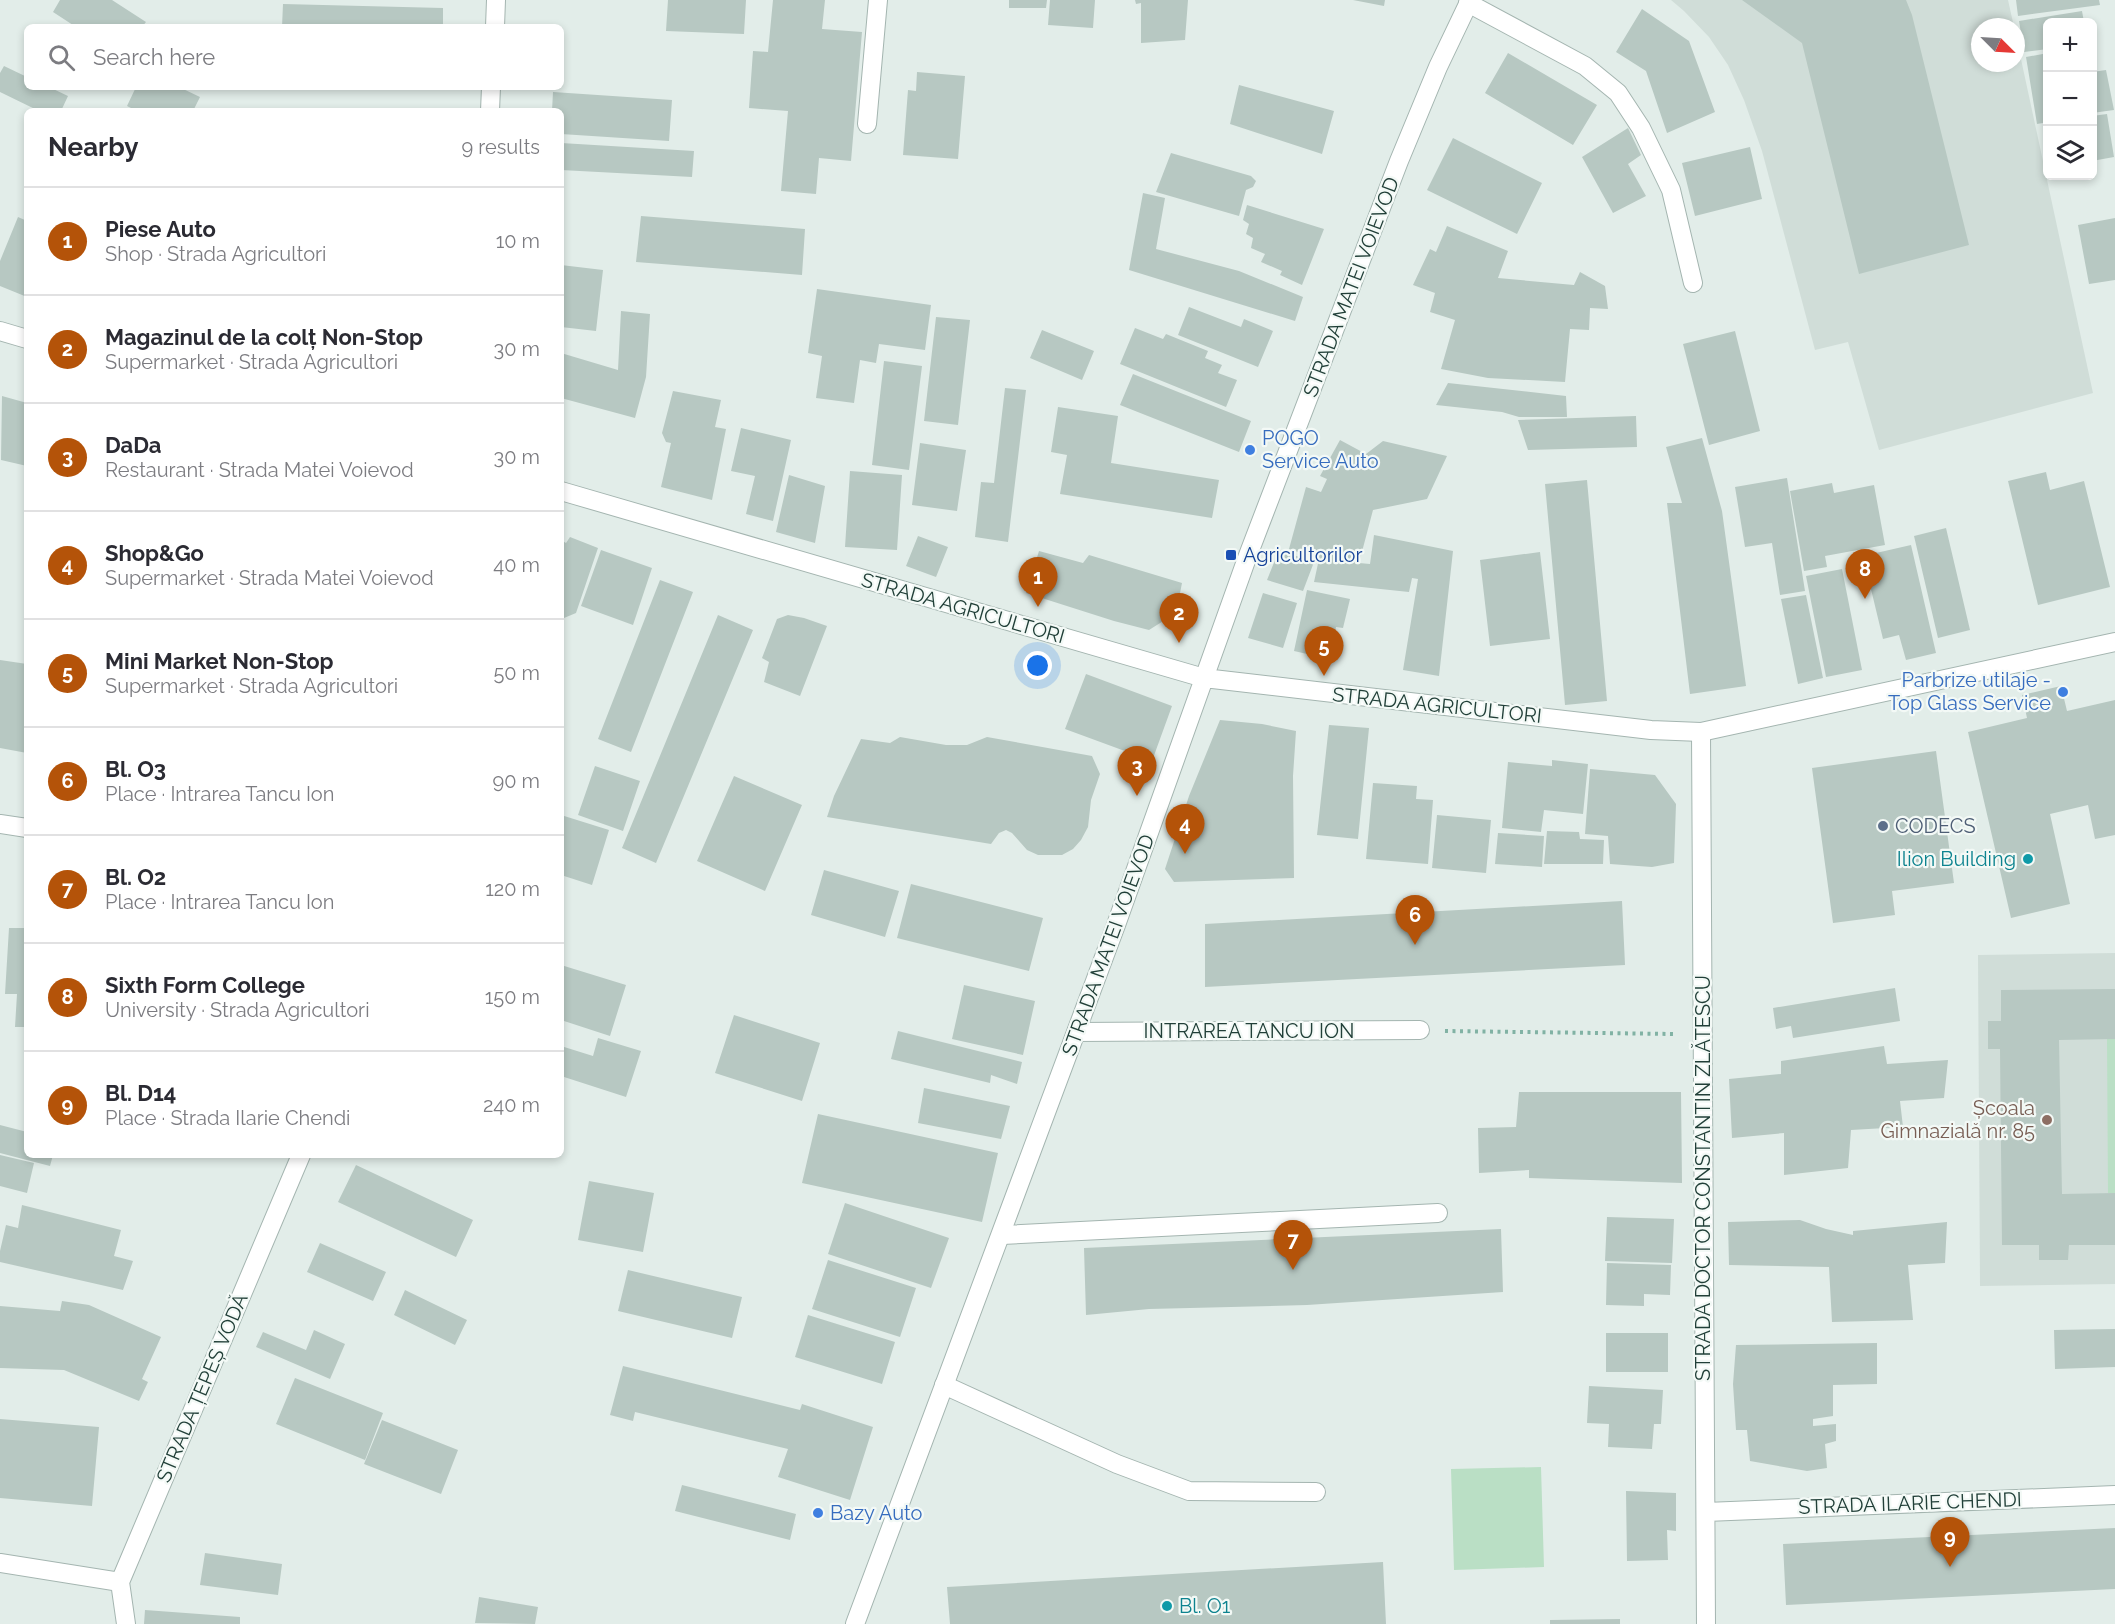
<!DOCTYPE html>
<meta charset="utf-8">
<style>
:root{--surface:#fff;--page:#f2f2f3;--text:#2b2b33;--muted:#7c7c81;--line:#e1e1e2;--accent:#b45309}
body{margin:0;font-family:Raleway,sans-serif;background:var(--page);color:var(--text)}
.controls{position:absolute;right:18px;top:18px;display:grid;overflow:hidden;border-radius:9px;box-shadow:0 3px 9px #0003}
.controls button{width:54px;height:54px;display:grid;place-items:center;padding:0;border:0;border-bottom:2px solid var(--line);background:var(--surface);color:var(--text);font:30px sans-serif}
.compass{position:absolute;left:1971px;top:18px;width:54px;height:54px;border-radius:50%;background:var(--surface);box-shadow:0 3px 9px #0003;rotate:114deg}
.you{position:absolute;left:1038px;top:666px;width:21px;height:21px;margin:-15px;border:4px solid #fff;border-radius:50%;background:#1a73e8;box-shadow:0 0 0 9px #1a73e833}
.badge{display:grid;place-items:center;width:39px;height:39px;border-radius:50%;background:var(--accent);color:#fff;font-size:20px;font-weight:700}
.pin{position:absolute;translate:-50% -50px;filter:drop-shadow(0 2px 3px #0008)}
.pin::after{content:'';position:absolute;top:32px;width:21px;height:18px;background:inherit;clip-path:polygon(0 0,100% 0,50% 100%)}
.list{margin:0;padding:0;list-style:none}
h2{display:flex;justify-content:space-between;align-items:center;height:78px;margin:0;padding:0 24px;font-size:26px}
h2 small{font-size:20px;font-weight:400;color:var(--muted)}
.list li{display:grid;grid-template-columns:39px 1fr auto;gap:18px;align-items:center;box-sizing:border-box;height:108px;padding:0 24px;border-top:2px solid var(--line)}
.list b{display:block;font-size:22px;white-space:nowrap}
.list p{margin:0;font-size:20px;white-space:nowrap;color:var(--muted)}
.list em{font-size:20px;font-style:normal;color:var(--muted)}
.icon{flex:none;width:33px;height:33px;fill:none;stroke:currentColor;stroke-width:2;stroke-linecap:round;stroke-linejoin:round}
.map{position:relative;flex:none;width:2115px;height:1624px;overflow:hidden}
.search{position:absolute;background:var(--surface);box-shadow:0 3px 9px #0003;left:24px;top:24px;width:540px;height:66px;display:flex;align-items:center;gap:15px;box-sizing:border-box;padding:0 21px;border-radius:9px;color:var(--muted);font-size:22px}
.panel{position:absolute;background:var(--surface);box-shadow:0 3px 9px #0003;left:24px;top:108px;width:540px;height:1050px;border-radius:9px}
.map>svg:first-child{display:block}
.built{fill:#d0ddd8}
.green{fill:#badfc5}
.building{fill:#b7c8c2}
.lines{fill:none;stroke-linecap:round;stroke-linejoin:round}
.service-casing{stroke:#a4b5b0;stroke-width:20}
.minor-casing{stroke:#a4b5b0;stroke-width:20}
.tertiary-casing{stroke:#a4b5b0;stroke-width:20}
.path{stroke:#81b2a4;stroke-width:4;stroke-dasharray:3 4.5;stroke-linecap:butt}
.service{stroke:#fff;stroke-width:18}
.minor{stroke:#fff;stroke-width:18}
.tertiary{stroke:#fff;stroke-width:18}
.shop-dot{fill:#3f7fe0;stroke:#f3f9f6;stroke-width:2}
.transit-dot{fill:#1a4fb4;stroke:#f3f9f6;stroke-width:2}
.service-dot{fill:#5c6f8a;stroke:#f3f9f6;stroke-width:2}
.culture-dot{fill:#0f9aa8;stroke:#f3f9f6;stroke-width:2}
.education-dot{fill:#8d6e63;stroke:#f3f9f6;stroke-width:2}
.labels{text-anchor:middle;stroke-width:4.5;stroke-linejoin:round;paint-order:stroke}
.street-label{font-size:20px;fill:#213f38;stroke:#f3f9f6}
.shop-label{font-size:20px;fill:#366cbe;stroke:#f3f9f6;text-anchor:start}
.transit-label{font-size:20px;fill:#164399;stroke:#f3f9f6;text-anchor:start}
.service-label{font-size:20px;fill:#4e5e75;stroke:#f3f9f6;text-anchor:start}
.culture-label{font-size:20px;fill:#0d838f;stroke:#f3f9f6;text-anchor:end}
.education-label{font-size:20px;fill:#785e54;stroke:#f3f9f6;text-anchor:end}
</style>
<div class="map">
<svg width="2115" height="1624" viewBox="0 0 2115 1624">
<rect width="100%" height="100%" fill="#e2ede9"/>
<path class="built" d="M1671,0H2008L2014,27H1980V63H2016V36L2093,393L1879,450L1848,342L1815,350L1762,151L1744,100L1728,65L1709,37L1684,11Z
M2115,953V1284L1980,1286L1978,955Z"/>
<path class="green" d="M2107,1039H2115V1193H2108Z
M1541,1467L1544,1567L1454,1570L1451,1469Z"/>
<path class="building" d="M60,0H112L146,22L142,27H76L53,12Z
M668,0H746L744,34L666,31Z
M773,0H825L822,29L862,32L851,161L819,158L816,194L781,191L788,111L749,108L753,51L768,52Z
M1009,0H1047L1046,8H1009Z
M1050,0H1095L1093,28L1048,25Z
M1135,0H1188L1185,40L1141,43V3L1136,4Z
M1353,0H1385L1384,6Z
M1742,0H1906L1912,15L1969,245L1859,274L1802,43Z
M2016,0H2099L2100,5L2018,16Z
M283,4L443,8V27H282Z
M1642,9L1689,41L1715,112L1667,133L1646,71L1616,52Z
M2082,11L2084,22H2048V49L2024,52L2019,21Z
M1508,53L1597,105L1573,145L1485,93Z
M2048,53V122L2037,124L2026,57Z
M4,66L27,77V87H49L68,96L61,111H39L0,92V73Z
M2106,70L2114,110L2092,113V72Z
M917,72L965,76L958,159L903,155L908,90L916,91Z
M1239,85L1334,111L1322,154L1230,124Z
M136,87H179L200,97L193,111H137L127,106Z
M553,92L672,100L669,141L561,134V111H552Z
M2107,114L2114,157L2092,161V116Z
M1628,128L1641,155L1628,164L1646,196L1613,213L1582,157Z
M1453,138L1542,183L1517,234L1427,190Z
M561,143L694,151L692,177L561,170Z
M1750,147L1762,199L1695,216L1682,163Z
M1171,153L1251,176L1256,181L1253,187L1246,190L1239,216L1156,192Z
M1143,193L1165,198L1156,249L1239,271L1303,297L1295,321L1129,270Z
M1247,205L1324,229L1302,285L1280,275L1282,271L1261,262L1265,254L1251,248L1253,238L1246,234L1249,224L1243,220Z
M641,216L805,229L802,275L636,262Z
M18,217L27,221V297L0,286V261Z
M2115,218V280L2089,284L2078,225Z
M1447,226L1508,251L1498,278L1574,285L1580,272L1605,286L1608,309L1590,308L1589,330L1570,329L1565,382L1488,378L1441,369L1455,320L1430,312L1435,293L1413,285L1430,249L1436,252Z
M561,265L603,270L596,331L561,327Z
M817,289L931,305L925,350L879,344L876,363L860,360L854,403L816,398L822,356L808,353Z
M1189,307L1241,327L1244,319L1273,331L1258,367L1178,335Z
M621,311L650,314L646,377L635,418L561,398V353L618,370Z
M936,317L970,320L958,425L924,421Z
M1135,328L1163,339L1166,334L1208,351L1205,358L1222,365L1218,373L1237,380L1226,407L1120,364Z
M1042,330L1094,351L1082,380L1030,358Z
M1735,331L1760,431L1709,445L1683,344Z
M884,361L922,366L909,470L872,465Z
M1133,374L1251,421L1239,452L1120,405Z
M1448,383L1566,396L1567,417H1519L1502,412L1436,405Z
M1005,388L1026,390L1008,542L975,537L981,482L994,483Z
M673,391L721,400L715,427L726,429L712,500L661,487L671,443L666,442L662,433Z
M2,396L27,403V466L1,460Z
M1058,407L1118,416L1111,463L1219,480L1212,518L1060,494L1067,455L1051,452Z
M1636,416L1637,447L1528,450L1518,420Z
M741,428L791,440L773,521L746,514L755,476L731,471Z
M1702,438L1722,511L1746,686L1690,694L1667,503H1682L1666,447Z
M1340,440L1366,454L1383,441L1447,456L1427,499L1373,510L1359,563L1370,564L1374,535L1453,551L1439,676L1403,670L1418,579L1412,578L1409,592L1314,582L1319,559L1289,549L1306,487L1321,492L1327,479L1320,476Z
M920,443L966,450L957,511L912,505Z
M850,471L902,475L897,550L845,547Z
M2046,472L2050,490L2084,481L2110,587L2038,605L2008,481Z
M789,475L825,486L815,543L776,532Z
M1787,478L1805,591L1780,595L1772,543L1745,547L1735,487Z
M1587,480L1607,701L1565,705L1545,484Z
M1832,483L1834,493L1874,485L1885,545L1825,556L1827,567L1804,571L1790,491Z
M1946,528L1970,630L1938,638L1914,536Z
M918,536L948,547L936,577L906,566Z
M570,537L598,548L576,613L564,618L561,617V540L566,543Z
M1911,545L1936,653L1906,660L1899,635L1883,639L1863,556Z
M601,550L652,568L633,625L581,606Z
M1279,550L1314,562L1303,591L1267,580Z
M1039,551L1083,563L1089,555L1182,583L1176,613L1149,630L1114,621L1026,593Z
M1540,552L1550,639L1490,646L1480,560Z
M1842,569L1862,670L1826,677L1806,576Z
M660,580L693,592L631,752L598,739Z
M1307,590L1350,599L1343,628L1336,627L1329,659L1294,651Z
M1263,593L1297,603L1283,648L1248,638Z
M1806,595L1823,678L1798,684L1781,599Z
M718,615L753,630L656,863L622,848Z
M788,615L804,618L827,626L800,696L764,682L769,662L762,658L777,619Z
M0,660L27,664V753L0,748Z
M1086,674L1172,706L1152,761L1065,729Z
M2061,686L2067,711L2115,700V835L2095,839L2088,805L2050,814L2070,904L2011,918L1968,732L2027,718L2022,695Z
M1220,720L1262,724L1296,731L1293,776L1294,878L1174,882L1165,869L1189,796Z
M1329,725L1369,728L1358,839L1317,835Z
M900,737L946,745H967L987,737L1092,756L1100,774L1091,800L1088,827L1081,840L1073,849L1062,855H1038L1027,850L1012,833L1006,830L999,833L991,844L827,817L834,796L861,739L890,743Z
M1936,751L1954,883L1892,891L1895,915L1833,923L1812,768Z
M1552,760L1588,764L1583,814L1544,810L1541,832L1502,828L1508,762L1552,766Z
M595,766L640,781L623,831L578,815Z
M1590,769L1655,775L1676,804L1674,863L1652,867L1610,864L1608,836L1585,834Z
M734,776L802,805L765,891L697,861Z
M1373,783L1417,786L1416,799L1433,800L1428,864L1366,859Z
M561,815L609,830L592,885L561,875Z
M1437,815L1491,820L1486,873L1432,868Z
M1547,831L1579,832L1580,839L1604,840L1603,864H1544Z
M1498,833L1544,836L1542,867L1495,864Z
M824,870L899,891L885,937L811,915Z
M911,884L1043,918L1029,971L897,938Z
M1622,901L1625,965L1205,987V924Z
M9,928H27V1027H15L17,994H5Z
M561,965L626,985L610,1036L561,1020Z
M964,985L1035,1001L1023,1055L952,1039Z
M1895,988L1900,1021L1793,1038L1791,1026L1776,1029L1773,1008Z
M2115,989V1039L2059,1040L2062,1194L2115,1193V1245H2069L2068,1260H2039V1245H2002L2000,1049H1988V1021H2001V990Z
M734,1015L820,1043L802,1101L715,1073Z
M898,1031L1022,1062L1017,1084L991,1075L990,1083L891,1059Z
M598,1038L641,1051L626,1097L561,1076V1046L593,1056Z
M1884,1046L1887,1064L1948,1060L1944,1098L1900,1101L1903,1127L1851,1130L1848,1168L1784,1175V1133L1732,1138L1729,1079L1781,1074V1061Z
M924,1088L1010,1106L1001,1139L918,1123Z
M1519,1092H1681L1682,1183L1529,1178V1170L1479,1173L1478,1128L1516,1127Z
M818,1114L998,1153L982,1222L802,1183Z
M0,1125L27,1132V1155H53L50,1166L0,1153Z
M0,1155L34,1163L27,1193L0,1186Z
M356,1165L473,1220L456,1257L338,1202Z
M589,1181L654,1193L643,1252L578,1240Z
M845,1203L949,1238L931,1288L828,1254Z
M22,1205L121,1230L114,1256L133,1261L123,1290L0,1262V1251L6,1225L18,1228Z
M1607,1217L1674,1219L1672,1263L1605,1261Z
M1800,1220L1826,1229L1853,1235V1231L1947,1222L1945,1263L1908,1265L1913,1320L1832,1322L1829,1267L1729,1265L1728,1222Z
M1501,1229L1503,1292L1307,1305L1149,1309L1086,1315L1084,1248Z
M320,1243L386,1272L373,1301L307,1272Z
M828,1260L916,1288L900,1337L812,1309Z
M1607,1263L1671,1265L1670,1295L1644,1294V1306L1606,1305Z
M628,1270L742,1297L732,1338L618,1311Z
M405,1290L467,1320L455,1345L394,1315Z
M62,1301L89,1305L161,1337L142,1379L148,1382L139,1401L64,1370L0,1368V1306L60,1311Z
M808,1315L895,1342L882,1384L795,1357Z
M2115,1329V1367L2055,1369L2054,1330Z
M314,1330L345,1344L330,1379L256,1347L263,1332L306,1350Z
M1606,1333H1668V1372H1606Z
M1877,1343V1384L1833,1385V1416L1813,1419V1426L1836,1424V1441L1825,1444L1827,1468L1807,1471L1750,1461L1747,1430H1736L1733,1384L1736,1345Z
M623,1366L800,1410L802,1404L873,1427L850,1500L778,1477L788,1449L635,1412L633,1421L610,1415Z
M295,1378L383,1413L365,1460L276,1424Z
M1589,1386L1663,1390L1661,1424H1654L1652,1449L1608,1447L1609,1424L1587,1423Z
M0,1419L99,1427L92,1506L0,1498Z
M382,1420L458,1450L441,1494L364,1464Z
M682,1485L796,1514L790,1540L675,1511Z
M1626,1491L1676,1493V1531L1667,1530L1668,1560L1627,1561Z
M2115,1528V1589L1786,1605L1783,1544Z
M205,1553L282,1564L278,1595L200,1585Z
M1383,1562L1386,1624H950L947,1587Z
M479,1597L538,1607L535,1624L475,1623Z
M145,1610L240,1617V1624H144Z
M1620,1619V1624H1550V1620Z"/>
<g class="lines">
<defs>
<path id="service" d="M1002,1235L1438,1213
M944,1385L1117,1464L1189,1491L1316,1492"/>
<path id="minor" d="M1468,3L1585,66L1618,93L1641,128L1671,190L1693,283
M495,27L496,0
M490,111L491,87
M867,124L878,0
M1701,732L1706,1624
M0,824L27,828
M1077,1032L1420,1030
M1706,1512L2115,1495
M0,1563L120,1582
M126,1624L120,1582L301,1155"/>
<path id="tertiary" d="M0,331L27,339
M561,491L1204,678L1651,730L1701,732L2115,642
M855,1624L1116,925L1247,558L1399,161L1438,67L1470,0"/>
</defs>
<use href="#service" class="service-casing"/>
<use href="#minor" class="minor-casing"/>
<use href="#tertiary" class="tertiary-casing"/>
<path class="path" d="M1445,1031L1675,1034"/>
<use href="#service" class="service"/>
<use href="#minor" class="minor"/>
<use href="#tertiary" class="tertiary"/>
</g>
<g class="shop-dot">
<circle cx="1250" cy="450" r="6"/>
<circle cx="2063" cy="692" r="6"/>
<circle cx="818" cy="1513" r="6"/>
</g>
<rect class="transit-dot" x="1225" y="549" width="12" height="12" rx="3"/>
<circle class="service-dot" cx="1883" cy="826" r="6"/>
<g class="culture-dot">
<circle cx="2028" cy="859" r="6"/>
<circle cx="1167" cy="1606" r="6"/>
</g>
<circle class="education-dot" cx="2047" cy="1120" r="6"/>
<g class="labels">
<g class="street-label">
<text transform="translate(1351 287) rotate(-69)" y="7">STRADA MATEI VOIEVOD</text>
<text transform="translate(963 608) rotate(16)" y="7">STRADA AGRICULTORI</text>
<text transform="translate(1437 705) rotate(6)" y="7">STRADA AGRICULTORI</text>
<text transform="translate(1108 945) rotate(-70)" y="7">STRADA MATEI VOIEVOD</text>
<text x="1249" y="1038">INTRAREA TANCU ION</text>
<text transform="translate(1703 1178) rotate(-90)" y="7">STRADA DOCTOR CONSTANTIN ZLĂTESCU</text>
<text transform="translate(202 1388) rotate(-67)" y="7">STRADA ȚEPEȘ VODĂ</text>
<text transform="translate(1910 1503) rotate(-2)" y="7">STRADA ILARIE CHENDI</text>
</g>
<g class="shop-label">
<text x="1262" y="445">POGO<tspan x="1262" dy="23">Service Auto</tspan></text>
<text x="2051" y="687" text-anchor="end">Parbrize utilaje -<tspan x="2051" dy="23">Top Glass Service</tspan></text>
<text x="830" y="1520">Bazy Auto</text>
</g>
<g class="transit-label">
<text x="1243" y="562">Agricultorilor</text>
</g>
<g class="service-label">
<text x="1895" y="833">CODECS</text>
</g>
<g class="culture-label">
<text x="2016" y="866">Ilion Building</text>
<text x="1179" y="1613" text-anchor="start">Bl. O1</text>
</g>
<g class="education-label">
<text x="2035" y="1115">Școala<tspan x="2035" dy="23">Gimnazială nr. 85</tspan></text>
</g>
</g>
</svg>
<div class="controls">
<button>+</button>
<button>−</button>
<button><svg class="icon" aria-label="layers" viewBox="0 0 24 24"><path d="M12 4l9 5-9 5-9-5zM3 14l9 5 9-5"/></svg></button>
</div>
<svg class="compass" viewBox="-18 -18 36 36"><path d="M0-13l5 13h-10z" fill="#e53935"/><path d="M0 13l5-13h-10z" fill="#7c7c81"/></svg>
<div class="you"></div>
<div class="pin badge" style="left:1038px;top:607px">1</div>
<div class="pin badge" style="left:1179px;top:643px">2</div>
<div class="pin badge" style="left:1137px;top:796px">3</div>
<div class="pin badge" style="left:1185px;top:854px">4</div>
<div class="pin badge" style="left:1324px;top:676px">5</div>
<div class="pin badge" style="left:1415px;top:945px">6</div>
<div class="pin badge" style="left:1293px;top:1270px">7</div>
<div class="pin badge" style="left:1865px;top:599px">8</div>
<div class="pin badge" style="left:1950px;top:1567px">9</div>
<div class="search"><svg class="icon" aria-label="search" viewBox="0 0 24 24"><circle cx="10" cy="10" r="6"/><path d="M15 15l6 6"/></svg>Search here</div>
<section class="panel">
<h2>Nearby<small>9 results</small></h2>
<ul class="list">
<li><span class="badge">1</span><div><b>Piese Auto</b><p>Shop · Strada Agricultori</p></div><em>10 m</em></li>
<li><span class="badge">2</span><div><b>Magazinul de la colț Non-Stop</b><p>Supermarket · Strada Agricultori</p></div><em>30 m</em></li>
<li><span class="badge">3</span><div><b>DaDa</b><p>Restaurant · Strada Matei Voievod</p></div><em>30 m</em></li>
<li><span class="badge">4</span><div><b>Shop&amp;Go</b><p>Supermarket · Strada Matei Voievod</p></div><em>40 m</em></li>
<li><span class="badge">5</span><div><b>Mini Market Non-Stop</b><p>Supermarket · Strada Agricultori</p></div><em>50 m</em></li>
<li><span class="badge">6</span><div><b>Bl. O3</b><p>Place · Intrarea Tancu Ion</p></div><em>90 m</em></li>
<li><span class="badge">7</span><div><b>Bl. O2</b><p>Place · Intrarea Tancu Ion</p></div><em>120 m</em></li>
<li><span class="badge">8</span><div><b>Sixth Form College</b><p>University · Strada Agricultori</p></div><em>150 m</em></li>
<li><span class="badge">9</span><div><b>Bl. D14</b><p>Place · Strada Ilarie Chendi</p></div><em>240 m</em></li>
</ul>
</section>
</div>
